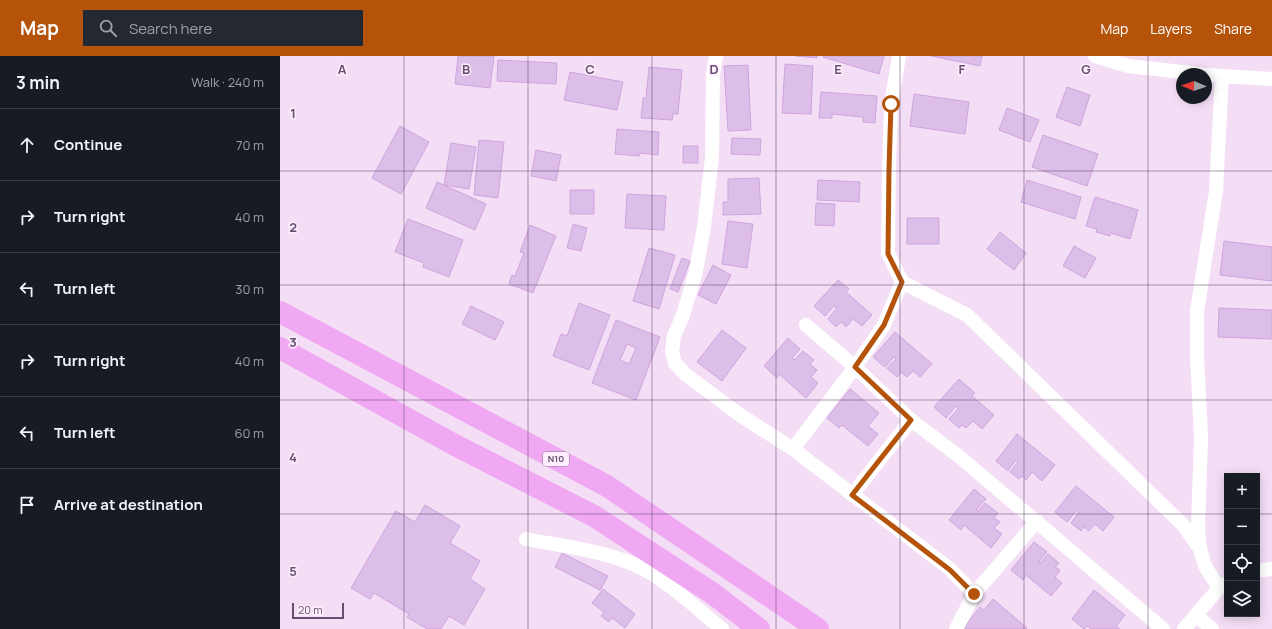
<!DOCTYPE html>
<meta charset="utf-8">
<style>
:root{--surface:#171b24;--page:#242831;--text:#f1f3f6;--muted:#9ea1a6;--line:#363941;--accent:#b45309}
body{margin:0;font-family:Manrope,sans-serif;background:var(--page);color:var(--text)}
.controls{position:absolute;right:12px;bottom:12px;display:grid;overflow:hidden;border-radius:0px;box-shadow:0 2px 10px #0003}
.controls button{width:36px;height:36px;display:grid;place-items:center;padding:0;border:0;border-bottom:1px solid var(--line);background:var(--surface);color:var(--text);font:20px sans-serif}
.compass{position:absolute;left:896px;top:12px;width:36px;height:36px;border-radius:50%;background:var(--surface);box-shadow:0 2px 10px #0003;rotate:272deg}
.scale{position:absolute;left:12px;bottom:10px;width:52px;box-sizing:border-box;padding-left:4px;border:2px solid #684f72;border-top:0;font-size:11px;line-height:14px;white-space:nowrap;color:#684f72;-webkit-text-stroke:3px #fdeffd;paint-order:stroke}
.stop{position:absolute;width:12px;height:12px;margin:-9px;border:3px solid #b45309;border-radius:50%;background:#fff}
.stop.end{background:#b45309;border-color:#fff;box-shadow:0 1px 4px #0008}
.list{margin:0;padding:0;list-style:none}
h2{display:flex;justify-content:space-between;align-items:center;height:52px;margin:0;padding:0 16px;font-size:17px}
h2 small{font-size:13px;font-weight:400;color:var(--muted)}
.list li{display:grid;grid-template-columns:26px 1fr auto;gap:12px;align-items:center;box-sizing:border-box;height:72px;padding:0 16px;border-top:1px solid var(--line)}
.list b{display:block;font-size:15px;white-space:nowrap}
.list em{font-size:13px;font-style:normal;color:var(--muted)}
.icon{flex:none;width:22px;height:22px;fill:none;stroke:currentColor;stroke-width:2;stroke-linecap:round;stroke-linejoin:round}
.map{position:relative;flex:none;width:992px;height:573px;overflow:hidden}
header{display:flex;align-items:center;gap:24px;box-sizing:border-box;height:56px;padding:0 20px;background:var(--accent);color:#fff}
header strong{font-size:19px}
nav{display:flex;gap:22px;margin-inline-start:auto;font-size:14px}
.search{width:280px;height:36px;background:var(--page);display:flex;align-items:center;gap:10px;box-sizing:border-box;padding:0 14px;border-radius:0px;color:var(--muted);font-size:15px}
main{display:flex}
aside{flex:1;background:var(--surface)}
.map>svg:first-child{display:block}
.residential{fill:#f4def6;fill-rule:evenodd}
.building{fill:#ddbee8;stroke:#cea5de;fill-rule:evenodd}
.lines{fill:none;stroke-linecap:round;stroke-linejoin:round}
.street{stroke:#fff;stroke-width:14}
.primary{stroke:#f0a8f2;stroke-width:22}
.route{stroke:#b45309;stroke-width:5}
.grid{fill:none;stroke:#684f72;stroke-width:1;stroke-opacity:0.55}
.labels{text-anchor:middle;stroke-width:3;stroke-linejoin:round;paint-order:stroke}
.shield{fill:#fdeffd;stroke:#957f9c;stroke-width:1}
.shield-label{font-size:9px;font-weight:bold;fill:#684f72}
.grid-label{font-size:13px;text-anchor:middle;font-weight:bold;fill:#684f72;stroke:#fdeffd;stroke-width:3;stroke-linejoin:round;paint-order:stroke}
</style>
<header>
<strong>Map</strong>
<div class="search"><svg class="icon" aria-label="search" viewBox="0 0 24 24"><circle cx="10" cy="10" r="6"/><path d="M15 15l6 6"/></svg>Search here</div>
<nav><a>Map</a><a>Layers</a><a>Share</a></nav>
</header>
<main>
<aside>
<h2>3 min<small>Walk · 240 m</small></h2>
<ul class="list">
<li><svg class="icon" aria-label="ahead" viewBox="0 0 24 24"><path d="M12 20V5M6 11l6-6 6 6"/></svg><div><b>Continue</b></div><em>70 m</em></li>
<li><svg class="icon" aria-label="right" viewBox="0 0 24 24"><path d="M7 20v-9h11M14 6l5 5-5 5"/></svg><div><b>Turn right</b></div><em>40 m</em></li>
<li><svg class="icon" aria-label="left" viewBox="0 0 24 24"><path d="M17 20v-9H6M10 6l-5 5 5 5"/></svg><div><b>Turn left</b></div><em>30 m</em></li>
<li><svg class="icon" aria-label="right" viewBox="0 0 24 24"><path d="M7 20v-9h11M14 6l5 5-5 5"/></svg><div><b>Turn right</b></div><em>40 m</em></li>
<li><svg class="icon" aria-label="left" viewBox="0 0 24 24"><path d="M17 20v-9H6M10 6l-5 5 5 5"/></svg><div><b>Turn left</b></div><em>60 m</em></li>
<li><svg class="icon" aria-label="arrive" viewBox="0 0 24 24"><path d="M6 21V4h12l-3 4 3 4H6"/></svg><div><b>Arrive at destination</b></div></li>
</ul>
</aside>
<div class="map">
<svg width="992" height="573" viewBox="0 0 992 573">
<rect width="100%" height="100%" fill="#fae9fa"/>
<path class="residential" d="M0,0H992V573H0ZM902,18H926V42H902ZM947,420H977V558H947Z"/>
<path class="building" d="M178,0H214L210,32L175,28Z
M516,0H537V2Z
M544,0H604L599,18L543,1Z
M651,0H702L700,10Z
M218,4L277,7L276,28L217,25Z
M505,8L533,10L531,58L502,57Z
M468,9L471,74L448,75L444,10Z
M369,11L402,14L398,58H393L392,64L361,62L363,42H366Z
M290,16L343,26L337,54L284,44Z
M787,31L810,39L800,70L776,61Z
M541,36L597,40L595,67L583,66V61L552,58V62H539Z
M634,38L689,46L685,78L630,70Z
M727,52L759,64L750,86L719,74Z
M120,70L149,86L121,138L92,122Z
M337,73L379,76L378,99L360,97L359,100L335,98Z
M763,79L818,98L807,130L752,111Z
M452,82L481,83L480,99L451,98Z
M199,84L224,86L218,142L194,139Z
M171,87L196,91L189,133L164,129Z
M403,90H418V107H403Z
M256,94L281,99L276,125L251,120Z
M479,122L481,158L443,159V146H448V123Z
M538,124L580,126L579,146L537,144Z
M747,124L801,141L795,163L741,146Z
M157,126L206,148L195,174L146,152Z
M290,134H314V158H290Z
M347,138L386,140L384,174L345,172Z
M815,141L858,154L850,183L831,177L830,180L816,176L817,173L806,170Z
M536,147L555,148L554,170L535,169Z
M627,162H659V188H627Z
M128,163L183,184L169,221L143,211L144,207L115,196Z
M448,165L473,168L467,212L442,208Z
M293,168L307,172L301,195L287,192Z
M250,169L276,180L253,237L229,228L232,219L235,220L244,197L240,196Z
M720,176L746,197L734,214L707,193Z
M944,185L992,191V225L940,219Z
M794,190L816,202L805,222L783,210Z
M369,192L395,199L379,253L353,245Z
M402,202L410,205L398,236L390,233Z
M433,209L451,219L436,248L418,239Z
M558,224L569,233L566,236L592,259L582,270L573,263L566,271L561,266L556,271L548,263L557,252L554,250L545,260L534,250Z
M299,247L330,259L309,314L273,300L281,278L287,280Z
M191,250L224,266L215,284L182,268Z
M939,252L992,254V283L938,281Z
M336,264L380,281L356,344L312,327ZM347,288L356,292L349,308L340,304Z
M442,274L466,292L442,325L417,306Z
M615,276L652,308L640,321L633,315L627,321L621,316L617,321L607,312L616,303L614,301L605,311L593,301Z
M508,282L520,293L512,302L514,304L523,295L534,304L530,308L537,314L531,321L538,327L526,342L499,318L497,322L484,310Z
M679,323L695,337L692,340L714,359L702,373L693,365L686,372L682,369L679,372L669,363L678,353L676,350L666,362L654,351Z
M570,333L599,357L588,370L598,378L588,390L562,369L559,372L547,362Z
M737,378L775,409L762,425L752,416L746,424L742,420L739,423L730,416L738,406L736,404L728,415L716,405Z
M796,430L834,461L823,475L815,468L809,475L804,471L801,475L791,467L799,456L797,454L787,466L775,456Z
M694,433L706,443L696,454L698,455L705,447L718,457L714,462L720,466L714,472L722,478L711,492L684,469L681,474L669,464Z
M145,449L180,470L170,487L200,505L190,523L205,533L184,569L169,560L161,573H147L127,561L129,558L94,537L90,543L71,532L116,455L135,466Z
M754,486L767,496L759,505L760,507L768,498L779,507L775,511L780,514L775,521L782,527L771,540L746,519L743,524L731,514Z
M282,497L328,520L320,534L275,511Z
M323,533L355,558L345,572L332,562L329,566L321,560L324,556L312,547Z
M814,534L845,559L836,570L840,573H811L807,570L804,573L792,563Z
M713,543L747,572L746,573H683L700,551L704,554Z"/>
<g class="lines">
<path class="street" d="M436,0L433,18L432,102L424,171L416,215L403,259L394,280L392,295L395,307L405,318L460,359L513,393L670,513L694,538
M815,0L848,10L920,18
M926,19L992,23
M622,226L687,259L903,469L920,493
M526,269L575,311L631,364L681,402L883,573
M513,393L575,311L604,269L622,226L608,197L609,113L611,48L619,0
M572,439L631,364
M246,483C282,490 320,494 353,508C384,521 416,552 442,573
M977,515L992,513
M939,532L925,510L920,493L918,472L921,382L917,299V255L936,135L942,20
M916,559L932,573
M676,573L694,538L757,465
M904,573L939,532L947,527"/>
<path class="primary" d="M0,256L327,430L538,573
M0,292L173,388L314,460L432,537L479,573"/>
</g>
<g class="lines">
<path class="route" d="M611,48L609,113L608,198L622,226L604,269L575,311L631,364L572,439L670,514L694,538"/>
</g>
<path class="grid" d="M124,0V573M248,0V573M372,0V573M496,0V573M620,0V573M744,0V573M868,0V573M0,115H992M0,229H992M0,344H992M0,458H947M977,458H992"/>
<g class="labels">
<rect class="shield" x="263" y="396" width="26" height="14" rx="3"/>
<g class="shield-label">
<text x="276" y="406">N10</text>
</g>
</g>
<g class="grid-label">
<text x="62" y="18">A</text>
<text x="186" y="18">B</text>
<text x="310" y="18">C</text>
<text x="434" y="18">D</text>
<text x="558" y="18">E</text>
<text x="682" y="18">F</text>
<text x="806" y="18">G</text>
<text x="13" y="62">1</text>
<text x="13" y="176">2</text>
<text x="13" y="291">3</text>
<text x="13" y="406">4</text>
<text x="13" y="520">5</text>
</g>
</svg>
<div class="controls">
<button>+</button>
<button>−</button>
<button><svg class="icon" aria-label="locate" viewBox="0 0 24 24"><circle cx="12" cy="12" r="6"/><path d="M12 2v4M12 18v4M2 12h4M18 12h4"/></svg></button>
<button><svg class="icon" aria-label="layers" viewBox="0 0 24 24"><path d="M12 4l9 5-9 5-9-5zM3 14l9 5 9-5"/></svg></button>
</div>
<svg class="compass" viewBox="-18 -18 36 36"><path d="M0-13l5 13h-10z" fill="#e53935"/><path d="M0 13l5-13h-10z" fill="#9ea1a6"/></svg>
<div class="scale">20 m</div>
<div class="stop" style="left:611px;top:48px"></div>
<div class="stop end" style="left:694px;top:538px"></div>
</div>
</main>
